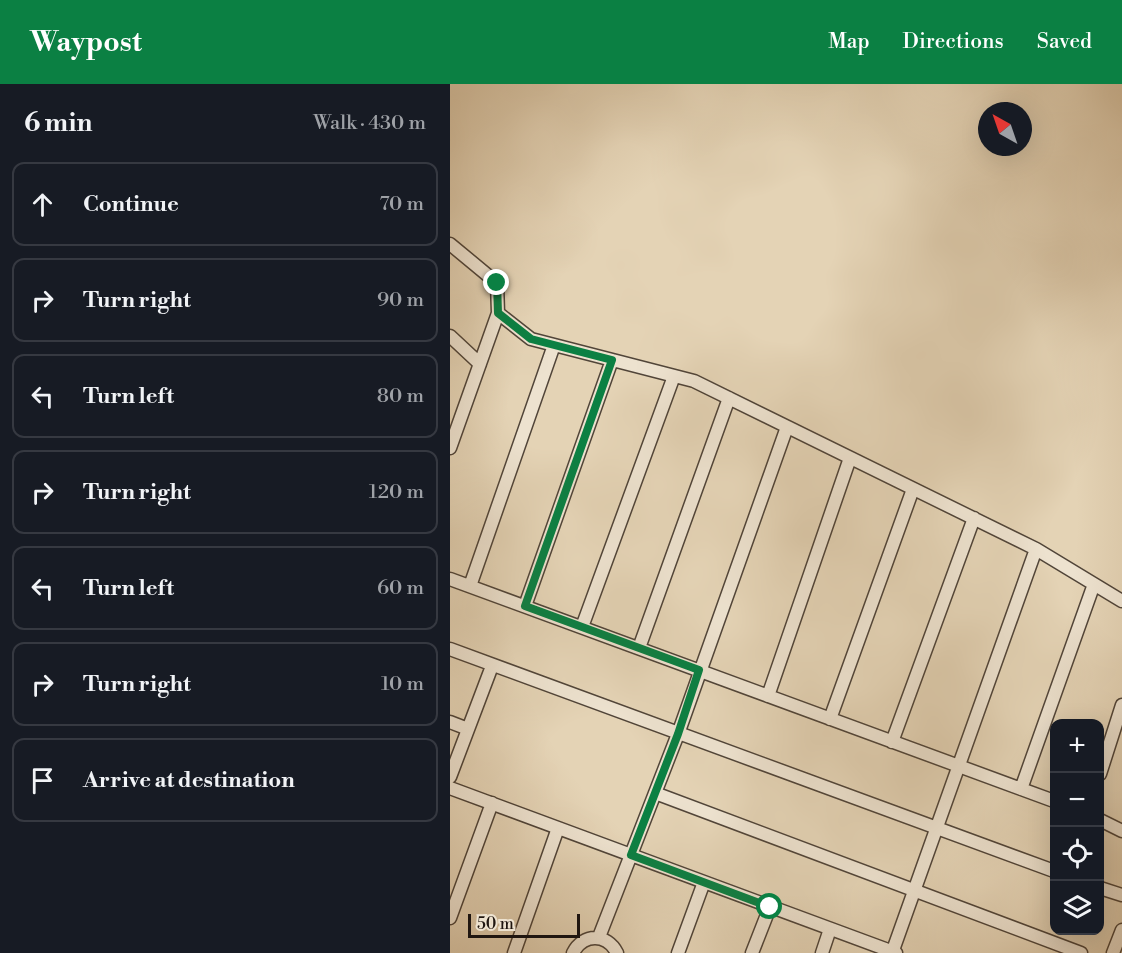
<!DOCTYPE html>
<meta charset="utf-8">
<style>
:root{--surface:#171b24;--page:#20242c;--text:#f1f3f6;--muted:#9ea1a6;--line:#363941;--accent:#0b8043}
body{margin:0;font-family:"Libre Bodoni",serif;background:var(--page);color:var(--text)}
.controls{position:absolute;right:18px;bottom:18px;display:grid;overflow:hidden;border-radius:12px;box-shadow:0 6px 24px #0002}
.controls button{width:54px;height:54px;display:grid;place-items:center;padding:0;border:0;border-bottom:2px solid var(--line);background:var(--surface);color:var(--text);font:30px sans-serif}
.compass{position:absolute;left:528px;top:18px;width:54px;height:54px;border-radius:50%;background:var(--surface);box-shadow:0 6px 24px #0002;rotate:320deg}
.scale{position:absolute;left:18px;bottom:15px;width:112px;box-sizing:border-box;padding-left:6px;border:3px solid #201610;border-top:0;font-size:16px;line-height:21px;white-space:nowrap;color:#201610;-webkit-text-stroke:4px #ede2cf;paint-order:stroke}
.stop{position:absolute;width:18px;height:18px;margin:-14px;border:4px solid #0b8043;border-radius:50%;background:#fff}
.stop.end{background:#0b8043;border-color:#fff;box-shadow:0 2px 6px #0008}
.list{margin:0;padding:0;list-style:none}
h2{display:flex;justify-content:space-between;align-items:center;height:78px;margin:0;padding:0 24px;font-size:26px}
h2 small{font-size:20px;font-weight:400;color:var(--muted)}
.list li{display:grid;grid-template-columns:39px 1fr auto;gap:18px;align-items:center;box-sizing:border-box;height:84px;margin:0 12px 12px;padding:0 12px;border:2px solid var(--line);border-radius:12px}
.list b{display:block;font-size:22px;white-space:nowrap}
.list em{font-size:20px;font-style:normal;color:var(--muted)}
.icon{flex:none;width:33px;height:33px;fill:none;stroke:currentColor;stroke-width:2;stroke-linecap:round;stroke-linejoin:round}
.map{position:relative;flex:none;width:672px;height:869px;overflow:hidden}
header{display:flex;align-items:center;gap:36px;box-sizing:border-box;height:84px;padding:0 30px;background:var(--accent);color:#fff}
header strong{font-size:28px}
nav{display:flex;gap:33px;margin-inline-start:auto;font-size:21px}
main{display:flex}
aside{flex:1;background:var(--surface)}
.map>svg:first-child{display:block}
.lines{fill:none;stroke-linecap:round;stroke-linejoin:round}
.street-casing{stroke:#514539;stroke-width:15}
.street{stroke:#ede2cf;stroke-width:12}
.route{stroke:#0b8043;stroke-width:8}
</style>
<header>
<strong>Waypost</strong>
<nav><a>Map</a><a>Directions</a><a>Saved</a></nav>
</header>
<main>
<aside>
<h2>6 min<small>Walk · 430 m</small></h2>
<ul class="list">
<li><svg class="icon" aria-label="ahead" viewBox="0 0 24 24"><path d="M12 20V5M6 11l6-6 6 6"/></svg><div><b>Continue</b></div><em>70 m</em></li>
<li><svg class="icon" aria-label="right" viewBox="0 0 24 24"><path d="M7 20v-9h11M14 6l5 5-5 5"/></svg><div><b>Turn right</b></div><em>90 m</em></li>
<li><svg class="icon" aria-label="left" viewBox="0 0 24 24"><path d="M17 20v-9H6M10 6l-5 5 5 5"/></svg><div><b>Turn left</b></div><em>80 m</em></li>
<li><svg class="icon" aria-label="right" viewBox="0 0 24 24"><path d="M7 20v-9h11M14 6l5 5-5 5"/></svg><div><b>Turn right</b></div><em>120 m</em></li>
<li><svg class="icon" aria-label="left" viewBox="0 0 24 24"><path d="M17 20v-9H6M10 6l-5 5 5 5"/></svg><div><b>Turn left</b></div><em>60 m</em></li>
<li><svg class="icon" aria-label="right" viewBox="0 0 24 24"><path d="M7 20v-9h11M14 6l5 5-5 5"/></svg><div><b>Turn right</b></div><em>10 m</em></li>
<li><svg class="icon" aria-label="arrive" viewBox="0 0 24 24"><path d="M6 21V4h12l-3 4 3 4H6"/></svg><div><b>Arrive at destination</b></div></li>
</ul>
</aside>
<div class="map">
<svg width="672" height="869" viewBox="0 0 672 869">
<rect width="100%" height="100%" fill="#e4d3b5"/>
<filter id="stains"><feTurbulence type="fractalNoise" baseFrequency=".00333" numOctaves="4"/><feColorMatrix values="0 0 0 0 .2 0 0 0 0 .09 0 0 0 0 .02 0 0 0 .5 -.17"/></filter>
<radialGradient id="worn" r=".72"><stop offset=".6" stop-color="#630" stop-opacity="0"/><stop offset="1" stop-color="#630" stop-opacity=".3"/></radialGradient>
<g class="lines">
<defs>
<path id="street" d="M0,160L47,199L48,229L81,255L244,297L586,465L672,517
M0,252L30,280
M0,364L48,229
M0,495L604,717
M20,502L104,261
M75,522L162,276
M132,543L224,292
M189,564L279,314
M0,565L604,787
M318,612L400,374
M380,635L463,405
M0,638L18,645
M442,658L524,434
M650,690L672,621
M0,693L42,582
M0,704L446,869
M571,705L644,500
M205,709L631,869
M650,736L672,747
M650,804L672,811
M0,834L42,719
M149,853L228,650L337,343
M64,869L108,744
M123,869C133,849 157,849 167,869
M228,869L254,798
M302,869L320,823
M372,869L380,845
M442,869L586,465
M663,869L672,846"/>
</defs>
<use href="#street" class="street-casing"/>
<use href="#street" class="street"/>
</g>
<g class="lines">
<path class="route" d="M47,199L48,229L81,255L162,276L75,522L249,586L228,650L181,771L320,823"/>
</g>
<rect width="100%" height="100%" filter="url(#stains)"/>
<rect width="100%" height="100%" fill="url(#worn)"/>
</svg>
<div class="controls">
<button>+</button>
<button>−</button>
<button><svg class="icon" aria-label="locate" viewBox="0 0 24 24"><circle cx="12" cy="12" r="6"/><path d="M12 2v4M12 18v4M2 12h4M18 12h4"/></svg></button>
<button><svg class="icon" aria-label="layers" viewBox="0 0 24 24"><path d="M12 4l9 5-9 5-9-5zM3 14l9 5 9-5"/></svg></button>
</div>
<svg class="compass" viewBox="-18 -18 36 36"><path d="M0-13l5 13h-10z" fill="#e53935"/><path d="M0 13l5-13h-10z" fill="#9ea1a6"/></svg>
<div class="scale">50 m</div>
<div class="stop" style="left:320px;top:823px"></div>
<div class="stop end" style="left:47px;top:199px"></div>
</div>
</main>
